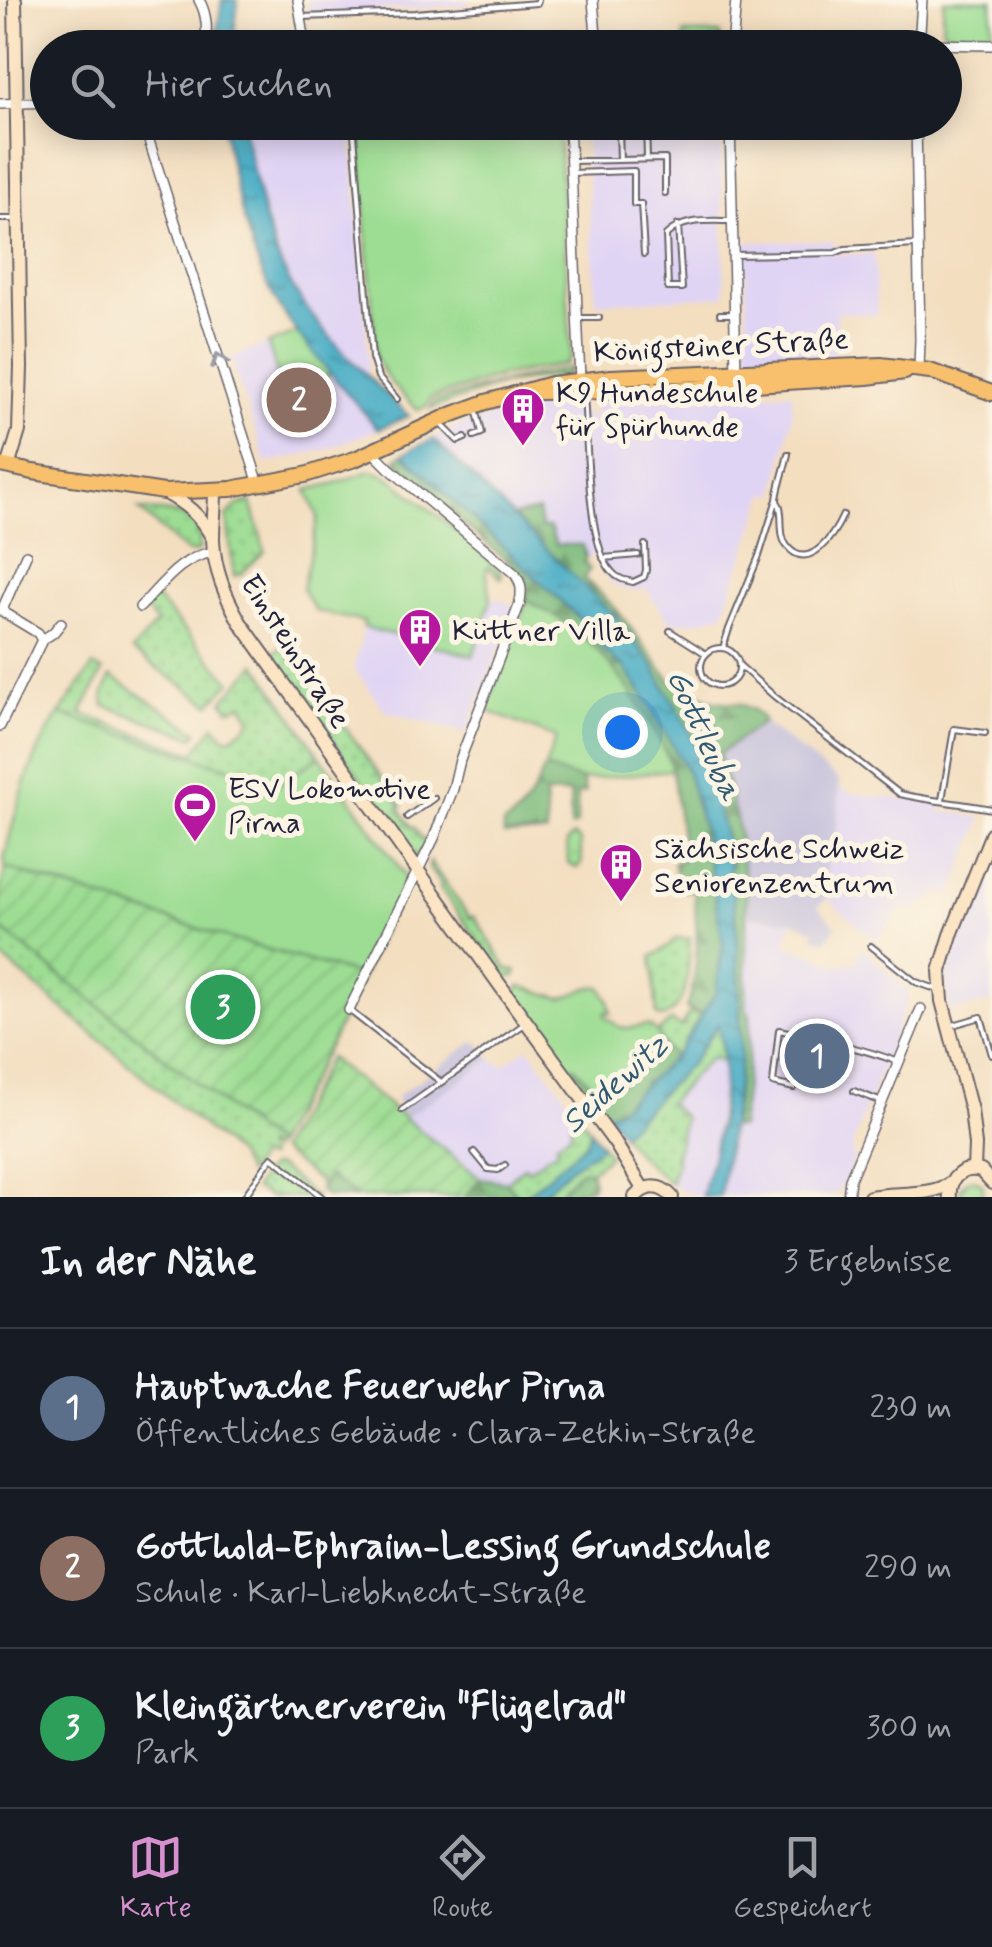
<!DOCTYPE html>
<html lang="de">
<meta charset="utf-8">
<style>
:root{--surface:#171b24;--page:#242831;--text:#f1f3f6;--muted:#9ea1a6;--line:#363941;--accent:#d690ce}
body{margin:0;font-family:Mynerve,sans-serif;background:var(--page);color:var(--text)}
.you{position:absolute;left:622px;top:732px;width:35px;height:35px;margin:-25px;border:8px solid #fff;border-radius:50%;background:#1a73e8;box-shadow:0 0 0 15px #1a73e833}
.badge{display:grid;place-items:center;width:65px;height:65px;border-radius:50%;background:var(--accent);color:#fff;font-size:32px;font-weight:700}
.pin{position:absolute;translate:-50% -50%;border:5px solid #fff;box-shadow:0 2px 10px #0006}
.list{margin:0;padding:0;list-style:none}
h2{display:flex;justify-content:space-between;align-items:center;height:130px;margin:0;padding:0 40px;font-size:42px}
h2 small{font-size:32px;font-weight:400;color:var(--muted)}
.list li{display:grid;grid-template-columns:65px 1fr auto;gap:30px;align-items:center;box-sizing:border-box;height:160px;padding:0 40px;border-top:2px solid var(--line)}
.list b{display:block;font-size:38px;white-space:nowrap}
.list p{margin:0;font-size:32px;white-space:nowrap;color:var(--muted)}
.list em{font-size:32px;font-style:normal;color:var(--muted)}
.icon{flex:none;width:55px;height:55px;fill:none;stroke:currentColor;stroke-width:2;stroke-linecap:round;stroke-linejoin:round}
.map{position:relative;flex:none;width:992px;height:1197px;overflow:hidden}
.search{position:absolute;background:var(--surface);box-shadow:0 5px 25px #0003;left:30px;right:30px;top:30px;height:110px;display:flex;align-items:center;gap:25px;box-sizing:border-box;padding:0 35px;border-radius:55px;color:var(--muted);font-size:38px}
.sheet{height:610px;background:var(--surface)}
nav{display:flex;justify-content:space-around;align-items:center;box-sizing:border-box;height:140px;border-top:2px solid var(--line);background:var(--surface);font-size:28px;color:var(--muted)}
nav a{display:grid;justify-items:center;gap:5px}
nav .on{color:var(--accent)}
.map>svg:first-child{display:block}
.built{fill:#e0d4f4}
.industrial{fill:#c4c0db}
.grass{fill:url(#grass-dots);stroke:#608067;stroke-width:2.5}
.forest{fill:url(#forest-firs);stroke:#506f5c;stroke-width:2.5}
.park{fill:#9ddd93;stroke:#608067;stroke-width:2.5}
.garden{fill:url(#garden-furrows);stroke:#608067;stroke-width:2.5}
.water{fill:url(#water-ripples);stroke:#336680;stroke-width:2.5}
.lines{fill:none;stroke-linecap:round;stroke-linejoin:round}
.service-casing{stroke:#6b646a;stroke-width:8}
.minor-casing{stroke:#6b646a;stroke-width:12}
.secondary-casing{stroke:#6b646a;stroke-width:16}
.primary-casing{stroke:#6b646a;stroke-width:18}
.service{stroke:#fff;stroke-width:4}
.minor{stroke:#fff;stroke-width:9}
.secondary{stroke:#fce5c4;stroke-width:12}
.primary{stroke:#f8bf6c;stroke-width:14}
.oneway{stroke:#9c9ca7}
.labels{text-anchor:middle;stroke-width:10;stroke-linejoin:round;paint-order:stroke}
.street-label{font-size:30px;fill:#22223b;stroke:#fcf5e5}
.poi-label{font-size:30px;fill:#22223b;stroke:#fcf5e5;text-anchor:start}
.water-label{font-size:32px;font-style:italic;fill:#305972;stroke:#fcf5e5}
</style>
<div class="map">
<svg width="992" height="1197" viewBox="0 0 992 1197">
<defs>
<pattern id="grass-dots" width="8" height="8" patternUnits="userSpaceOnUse" patternTransform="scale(2.5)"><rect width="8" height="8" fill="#9ddd93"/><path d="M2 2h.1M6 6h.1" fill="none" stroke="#87bd80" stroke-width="1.8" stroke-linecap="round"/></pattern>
<pattern id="forest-firs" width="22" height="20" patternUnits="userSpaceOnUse" patternTransform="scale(2.5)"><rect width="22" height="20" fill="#7ebc7d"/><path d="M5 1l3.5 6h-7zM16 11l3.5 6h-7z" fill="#679868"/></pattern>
<pattern id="garden-furrows" width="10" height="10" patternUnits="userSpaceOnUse" patternTransform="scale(2.5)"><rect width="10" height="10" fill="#9ddd93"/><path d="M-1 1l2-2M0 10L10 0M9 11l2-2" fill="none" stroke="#87bd80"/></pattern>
<pattern id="water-ripples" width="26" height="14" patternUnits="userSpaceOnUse" patternTransform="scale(2.5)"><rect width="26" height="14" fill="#44abc4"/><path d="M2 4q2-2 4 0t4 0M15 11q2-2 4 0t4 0" fill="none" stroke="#388ba0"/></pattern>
</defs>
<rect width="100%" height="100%" fill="#fcf5e5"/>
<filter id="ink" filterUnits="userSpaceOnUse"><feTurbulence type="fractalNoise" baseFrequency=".01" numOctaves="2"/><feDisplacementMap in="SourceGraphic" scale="20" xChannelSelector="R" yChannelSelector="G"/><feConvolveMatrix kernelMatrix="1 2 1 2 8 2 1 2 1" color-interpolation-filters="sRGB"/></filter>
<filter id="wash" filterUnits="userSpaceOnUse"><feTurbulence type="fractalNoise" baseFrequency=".0048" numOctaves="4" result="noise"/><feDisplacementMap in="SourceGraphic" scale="40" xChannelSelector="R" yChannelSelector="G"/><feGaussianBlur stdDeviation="2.25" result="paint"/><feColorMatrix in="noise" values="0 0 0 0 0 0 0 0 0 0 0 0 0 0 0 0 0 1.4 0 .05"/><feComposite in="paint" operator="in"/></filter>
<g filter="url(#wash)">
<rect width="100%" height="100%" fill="#f3dec0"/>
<path class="built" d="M307,0H469L470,5L309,14Z
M242,123H350L368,358L367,375L333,342L294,290L272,240Z
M584,123H720L725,296L596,303Z
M832,241L836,255L874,254L877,315L837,312L834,355L753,356L749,354L747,350L746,273L743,242Z
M298,332L378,429L327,449L266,463L231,358Z
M792,392V416L775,495L766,493L723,613L698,621L671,623L645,588L635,591L615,586L608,579L596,554L586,558L583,545L556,546L541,528L538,512L514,516L433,439L461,425L518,409L581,403L583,417L593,416L596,403Z
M499,599L514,606V610L466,733L385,711L354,668L364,627L473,656L491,600Z
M839,787L853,794L940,803V811L982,818L951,896L940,892L914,911L901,908L876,941L827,898L826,859L836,858Z
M981,880L992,883V1002L950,1011L947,986L948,968L953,951Z
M748,916L793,921L784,944L841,966L842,964L848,966L850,962L856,964L861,949L865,950L910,993L852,1145L853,1161L844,1183L837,1192L827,1196H720L732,1127H739L750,1015L746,1009Z
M528,1047L581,1117L572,1124L571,1132L557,1143L560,1147L528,1171L525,1167L506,1182L480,1178L405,1118L491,1059L503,1066Z
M710,1058L722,1062V1080L712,1157L702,1197L688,1193L670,1183L672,1179L684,1118L667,1103Z"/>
<path class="industrial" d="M763,722L839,780L836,858L826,859L827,898L818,907L837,927L832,931L833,932L825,941L813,937L815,930L793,921L748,916L738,822L718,754Z
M478,1042L491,1059L405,1118L400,1110L396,1097L472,1043Z"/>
<path class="grass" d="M572,368L564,375L502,384L430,409L434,402C480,387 525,377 572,368Z
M251,502L265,551L241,574L234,576L227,517L236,506Z
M139,510C167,513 206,510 199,550L195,553L186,551Z
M154,596L231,682L210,704L132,651L157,623L144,607Z
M281,648L290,650V661H297L402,806L399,808L412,827H414L423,841L431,836L423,853L415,856L273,656L274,653Z
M256,664L320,756L279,784L59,714L93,666L103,671L81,714L194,753L215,725L224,737L230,738L247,726V724L252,720L242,704L233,709L231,707L229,709L223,701Z
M111,676L198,732L194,737L105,706L103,696Z
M573,836L580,841L582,862L577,868L568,863L567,842Z
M430,862L470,918L474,916L507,969L517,971L515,976L505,977L439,887L441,885L429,868Z
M0,928L275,1145L272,1150L267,1146L265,1148L269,1156L267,1159L260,1156L247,1174L236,1154L0,956Z
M690,938C688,964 691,1007 662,1018L657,1016L652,957L670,945L675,939Z
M690,1012L701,1015L675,1056L663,1046L658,1032L671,1021L681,1027Z
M717,1024L722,1039V1062L710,1058L668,1103L684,1118L675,1160L677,1162L670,1183L638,1155L622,1134L694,1060Z
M581,1117L591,1131L585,1144L524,1197H519L506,1182L525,1166L528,1170L559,1148L556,1143L571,1133V1124Z
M602,1146L609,1155L591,1171H579L556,1197H539L571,1167Z
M274,1166L280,1168L315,1197H270L254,1188L268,1168Z"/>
<path class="forest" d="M403,454L581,620L623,664L647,701L686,769L703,828L723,943L716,993L701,1015L686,1008C701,970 697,930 694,890L681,891L673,863L684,858L672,770L666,751L573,628L525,599L528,587L526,577L403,473L404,470L396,463V459Z
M538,511L541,528H550L556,545H583L586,558L583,562L590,569L584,578L617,610L671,681L691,686L701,695L713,701L741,704L754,710L763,719V722L719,754L737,822L746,889V1008L750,1015L748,1059L740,1127H732L741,1058L738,941L727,842L709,779L688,728L652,664L615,616L554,559L514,516Z
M545,768L582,780L585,793H577V825L571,828L570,793L545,794L547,833L504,835V824C526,813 535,789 545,768Z
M663,1046L675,1056L619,1110L607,1114L568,1068L572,1065L597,1090C624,1091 645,1064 663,1046Z
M579,1171H591L593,1184L590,1188L576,1191V1197H556Z
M328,1176L359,1197H327L319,1191Z
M480,1178L506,1182L519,1197H465Z"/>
<path class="park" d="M944,0H992V36L952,34L944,31L942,26Z
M358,123H558L571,356L566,364L501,376L431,398L427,405L419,410C400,394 386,381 376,358Z
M298,332L330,371L324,381V387L304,391L293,396L283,393L268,344Z
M370,471L386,475L473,543L502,573L501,578L489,567L486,568L491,600L473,656L364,627V622L315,611L302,589L318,517L307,490L336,483Z
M527,601C543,610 561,618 575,629C611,658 658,726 672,770L582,780L545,768L556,738L485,710Z
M59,714L279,784L320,756L406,877L362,976L234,940L6,868L4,860C16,808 29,759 59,714Z
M520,986L561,998C576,996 585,985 601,987L608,999L611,1013L606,1012L605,1016C610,1019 614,1025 620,1027C639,1034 650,1010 663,1046C645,1064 624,1090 598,1090L573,1066L568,1068L515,994Z"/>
<path class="garden" d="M684,34H720V47H684Z
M6,868L234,940L362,976L334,1036L275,1145L0,928V888Z
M329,1058L480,1178L465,1197H359L328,1176L319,1191L320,1182L279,1150Z
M969,1179L977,1180L983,1185V1197H961L960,1187Z"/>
<path class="water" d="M222,0H238L233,47H215Z
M222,123H242C256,178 264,242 295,291C325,339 369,377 409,416L378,429C337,379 283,328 259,266C241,220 232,170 222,123Z
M433,439L615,616L652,664L688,728L709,779L727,842L738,941L741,1058L720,1196L702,1197C704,1184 709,1171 712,1159C720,1121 730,1062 717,1025L694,1060L622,1134L607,1114L619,1109L675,1056L716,993L723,943L703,828L686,769L647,701L623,665L618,664L599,645L601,642L581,620L403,454Z
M591,1131L602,1146L571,1167L539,1197H524L585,1144Z"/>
</g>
<g filter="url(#ink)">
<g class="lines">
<defs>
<path id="service" d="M301,17L415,13L537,3L538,0
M118,48H125
M353,122L372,358L378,377L397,399
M646,122L647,159
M619,129L620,160
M571,161L665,159V193
M571,173L634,171V204H641L644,254
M0,219H14
M678,225L682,288H668L666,235C684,218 707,221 731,221
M733,255L835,253L845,249L917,245
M720,314H735
M579,318H599
M584,397C588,439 586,544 612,572C618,579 624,580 633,582L644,577L646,570L645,545
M441,424L458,441L465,438
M474,436L482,433L477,412
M788,454C786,465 777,492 777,500C777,503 780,505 780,507C783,519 779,536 787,546C809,574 835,533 843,515
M603,558L638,555
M670,631L706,654
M723,648L729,629L759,556L776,502
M701 667a19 19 0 1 1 38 0a19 19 0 1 1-38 0Z
M739,665L774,696L900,794C930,801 961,803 992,809
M942,800L954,729L985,733
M407,817L434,798
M871,946L916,982L936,989
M350,1011L441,1082
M953,1025L981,1017L992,1055
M813,1038L794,1088L773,1083L779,1030C818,1039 858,1047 896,1061
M798,1078L815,1085
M854,1091L882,1102
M402,1110L523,1025
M474,1152L488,1169L498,1170L505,1165
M244,1197L272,1157L322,1197"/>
<path id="minor" d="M199,0C208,16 207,30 205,48
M298,0L306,48
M593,0L597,48
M919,44L992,45
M919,47L922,0
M732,48L736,0
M0,104L48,102
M143,122L259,484
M569,122L580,380
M730,122L736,372
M916,122L920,340L919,369
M140,607C163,584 180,557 214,552
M0,610L38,633L42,640
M2,610L26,555
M0,726L42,640L53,633L61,623
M349,1010L434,838L453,789L460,760L520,603C522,591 522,584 515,574L389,468L372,451
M848,1197L850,1179L921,1009"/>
<path id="secondary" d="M8,467L19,431L21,367L15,0
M215,491C215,507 213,523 213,539C214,570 225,595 240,622L522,1016L615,1143L643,1189
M164,492C186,504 200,515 212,537
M974,1169L975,1145L971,1110L942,1001L940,971L951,935L992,833
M635,1197C646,1184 661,1184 672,1197
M870,1197C896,1192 929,1197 951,1183
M950,1197C948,1178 962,1166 981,1171L992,1183"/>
<path id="primary" d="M538,392L640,391L867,377L905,372
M0,465L33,472L164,492L231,489L305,475L355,459L453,414L486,402L551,384L611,377L881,365L930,371L992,393"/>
</defs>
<use href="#service" class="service-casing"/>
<use href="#minor" class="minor-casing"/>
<use href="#secondary" class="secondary-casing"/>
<use href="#primary" class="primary-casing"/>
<use href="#service" class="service"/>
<use href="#minor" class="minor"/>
<use href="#secondary" class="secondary"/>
<use href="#primary" class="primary"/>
</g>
<defs><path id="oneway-chevron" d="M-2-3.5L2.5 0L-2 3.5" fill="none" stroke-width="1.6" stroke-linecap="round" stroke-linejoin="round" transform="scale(2.5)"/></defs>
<use class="oneway" href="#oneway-chevron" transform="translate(219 360) rotate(-108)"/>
</g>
<defs>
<symbol id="building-pin" viewBox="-11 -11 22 30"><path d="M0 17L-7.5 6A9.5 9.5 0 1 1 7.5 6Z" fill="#b5179e" stroke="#fcf5e5"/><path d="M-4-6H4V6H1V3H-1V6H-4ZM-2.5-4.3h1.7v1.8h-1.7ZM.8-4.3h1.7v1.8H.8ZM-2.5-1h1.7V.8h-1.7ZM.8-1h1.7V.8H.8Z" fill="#fff"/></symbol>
<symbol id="stadium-pin" viewBox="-11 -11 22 30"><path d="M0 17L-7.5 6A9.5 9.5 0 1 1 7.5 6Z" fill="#b5179e" stroke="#fcf5e5"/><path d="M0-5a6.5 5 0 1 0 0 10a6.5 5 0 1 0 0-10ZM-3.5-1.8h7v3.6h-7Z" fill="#fff"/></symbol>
</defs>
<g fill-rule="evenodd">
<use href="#building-pin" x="498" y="384" width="50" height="68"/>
<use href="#building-pin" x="395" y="605" width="50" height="68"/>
<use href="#stadium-pin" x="170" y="780" width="50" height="68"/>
<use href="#building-pin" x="596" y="840" width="50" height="68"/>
</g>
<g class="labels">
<g class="street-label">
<text transform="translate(721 345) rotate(-3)" y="10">Königsteiner Straße</text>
<text transform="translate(296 651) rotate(57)" y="10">Einsteinstraße</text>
</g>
<g class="poi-label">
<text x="556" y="402">K9 Hundeschule<tspan x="556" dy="34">für Spürhunde</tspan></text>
<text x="452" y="640">Küttner Villa</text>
<text x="228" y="798">ESV Lokomotive<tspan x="228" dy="34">Pirna</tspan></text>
<text x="654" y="858">Sächsische Schweiz<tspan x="654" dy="34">Seniorenzentrum</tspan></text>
</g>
<g class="water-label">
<text transform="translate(705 734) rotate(66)" y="11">Gottleuba</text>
<text transform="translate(614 1083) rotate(-42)" y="11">Seidewitz</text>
</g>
</g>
</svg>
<div class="you"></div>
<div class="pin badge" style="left:817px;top:1056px;background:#5c6f8a">1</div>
<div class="pin badge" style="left:299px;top:400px;background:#8d6e63">2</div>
<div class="pin badge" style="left:223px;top:1007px;background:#2e9e5b">3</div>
<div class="search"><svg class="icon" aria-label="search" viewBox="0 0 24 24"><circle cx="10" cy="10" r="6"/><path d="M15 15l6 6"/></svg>Hier suchen</div>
</div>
<section class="sheet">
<h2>In der Nähe<small>3 Ergebnisse</small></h2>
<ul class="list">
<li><span class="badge" style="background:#5c6f8a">1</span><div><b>Hauptwache Feuerwehr Pirna</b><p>Öffentliches Gebäude · Clara-Zetkin-Straße</p></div><em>230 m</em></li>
<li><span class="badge" style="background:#8d6e63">2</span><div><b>Gotthold-Ephraim-Lessing Grundschule</b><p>Schule · Karl-Liebknecht-Straße</p></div><em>290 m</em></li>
<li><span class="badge" style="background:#2e9e5b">3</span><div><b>Kleingärtnerverein &quot;Flügelrad&quot;</b><p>Park</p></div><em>300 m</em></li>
</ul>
</section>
<nav>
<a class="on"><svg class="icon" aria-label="map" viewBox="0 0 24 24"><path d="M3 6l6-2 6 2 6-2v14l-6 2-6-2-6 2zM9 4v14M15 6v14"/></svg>Karte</a>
<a><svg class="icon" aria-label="directions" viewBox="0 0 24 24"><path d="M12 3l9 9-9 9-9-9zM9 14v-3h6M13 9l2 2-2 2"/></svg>Route</a>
<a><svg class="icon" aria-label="saved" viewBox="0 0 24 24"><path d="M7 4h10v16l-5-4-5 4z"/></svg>Gespeichert</a>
</nav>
